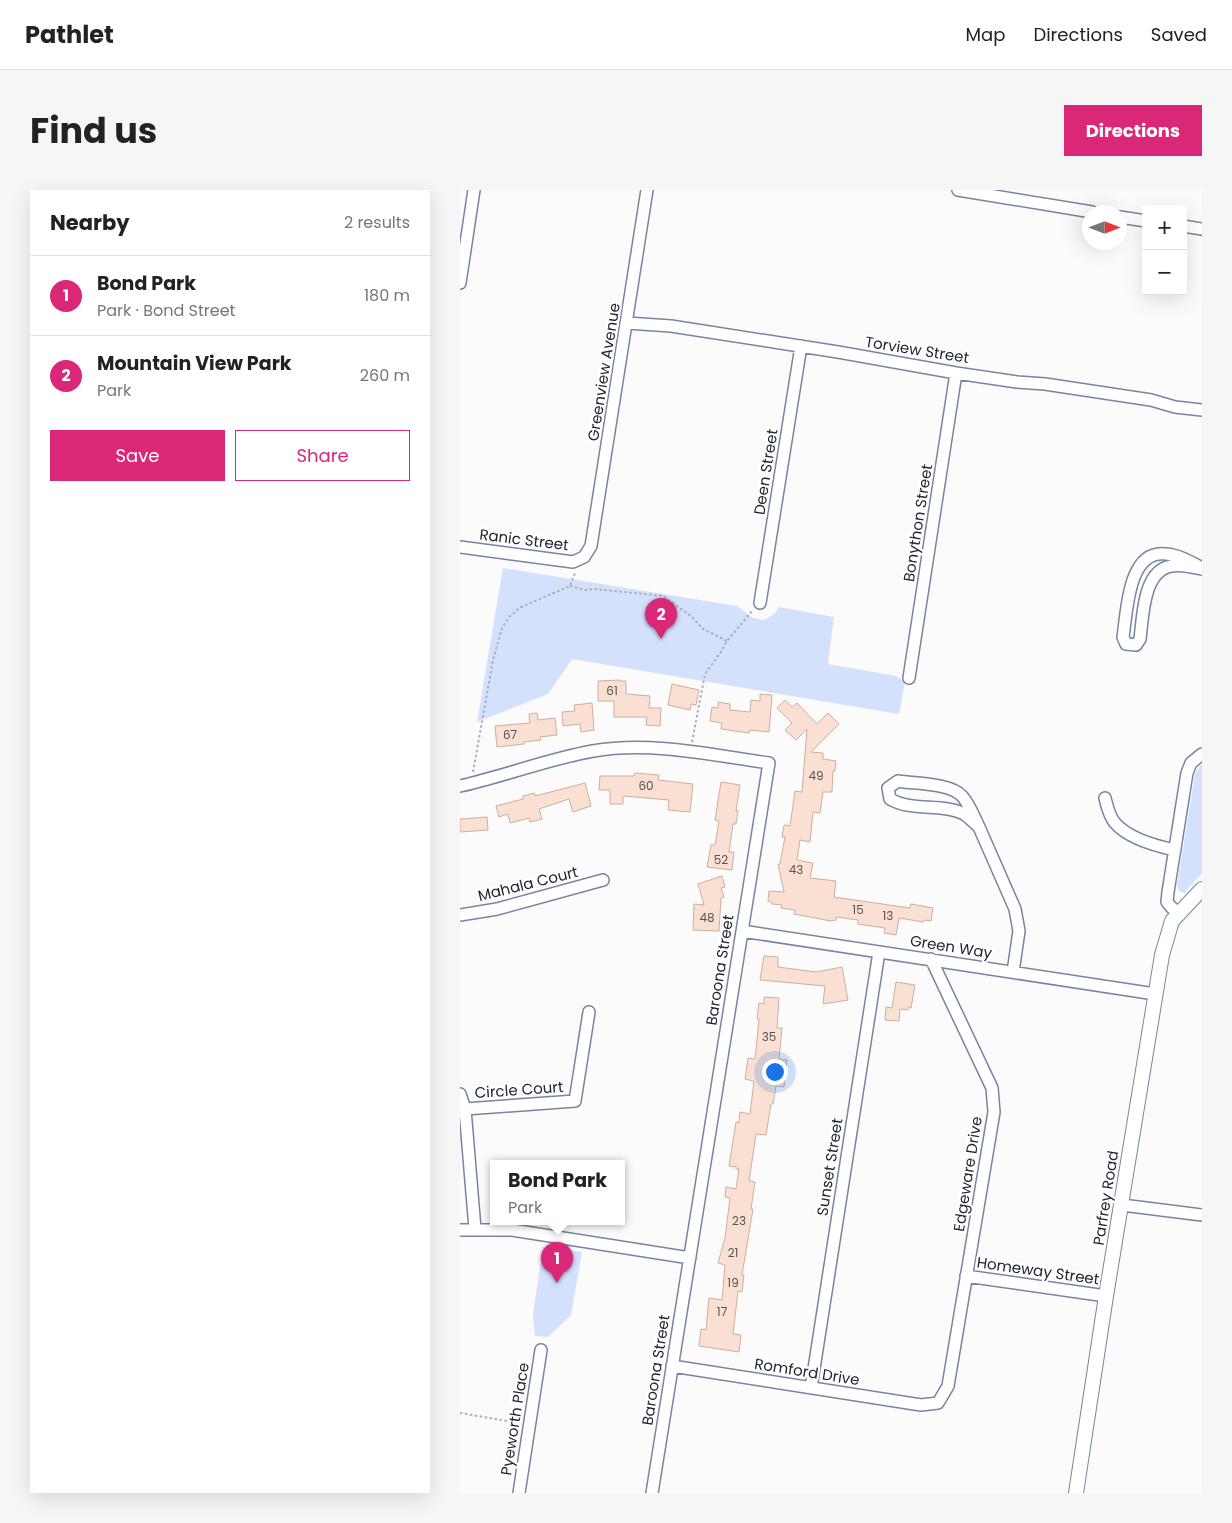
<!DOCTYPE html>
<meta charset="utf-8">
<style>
:root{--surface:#fff;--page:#f6f6f6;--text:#222;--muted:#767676;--line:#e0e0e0;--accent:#db2777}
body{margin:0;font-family:Poppins,sans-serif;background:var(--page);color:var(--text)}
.controls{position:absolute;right:15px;top:15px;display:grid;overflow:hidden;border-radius:0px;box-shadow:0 5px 20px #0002}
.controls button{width:45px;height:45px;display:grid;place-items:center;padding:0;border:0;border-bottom:1px solid var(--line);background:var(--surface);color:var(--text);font:25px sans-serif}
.compass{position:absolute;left:622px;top:15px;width:45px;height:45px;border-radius:50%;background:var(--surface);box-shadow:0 5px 20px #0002;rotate:90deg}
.you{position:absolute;left:314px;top:881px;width:18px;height:18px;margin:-12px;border:4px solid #fff;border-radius:50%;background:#1a73e8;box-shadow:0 0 0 8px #1a73e833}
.badge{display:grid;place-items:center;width:32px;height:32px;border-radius:50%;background:var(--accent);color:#fff;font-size:16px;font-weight:700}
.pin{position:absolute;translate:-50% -41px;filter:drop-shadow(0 1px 2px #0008)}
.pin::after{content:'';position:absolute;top:26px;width:18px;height:15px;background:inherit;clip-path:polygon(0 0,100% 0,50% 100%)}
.popup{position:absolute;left:30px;top:970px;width:135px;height:65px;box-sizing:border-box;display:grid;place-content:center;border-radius:0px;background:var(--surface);filter:drop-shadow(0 1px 4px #0005);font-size:16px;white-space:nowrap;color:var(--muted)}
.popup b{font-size:19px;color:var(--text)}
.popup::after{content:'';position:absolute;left:50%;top:100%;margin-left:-10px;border:10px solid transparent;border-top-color:var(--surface)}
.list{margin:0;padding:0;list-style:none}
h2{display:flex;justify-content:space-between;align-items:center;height:65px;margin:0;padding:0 20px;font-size:21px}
h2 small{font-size:16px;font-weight:400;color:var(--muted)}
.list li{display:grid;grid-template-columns:32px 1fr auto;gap:15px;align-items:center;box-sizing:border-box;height:80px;padding:0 20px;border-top:1px solid var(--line)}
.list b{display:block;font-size:19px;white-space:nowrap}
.list p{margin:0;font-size:16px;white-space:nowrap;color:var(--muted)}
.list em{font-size:16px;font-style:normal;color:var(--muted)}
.actions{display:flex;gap:10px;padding:15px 20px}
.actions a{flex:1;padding:11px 0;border:1px solid var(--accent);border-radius:0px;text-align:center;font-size:18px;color:var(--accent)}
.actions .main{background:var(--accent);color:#fff}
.map{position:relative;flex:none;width:742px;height:1303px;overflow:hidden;border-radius:0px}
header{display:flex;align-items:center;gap:30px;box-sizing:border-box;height:70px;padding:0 25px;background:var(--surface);border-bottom:1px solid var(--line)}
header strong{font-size:24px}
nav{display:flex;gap:28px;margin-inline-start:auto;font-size:18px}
.intro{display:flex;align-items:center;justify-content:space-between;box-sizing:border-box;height:120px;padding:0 30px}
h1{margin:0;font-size:35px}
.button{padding:12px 22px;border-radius:0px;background:var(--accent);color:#fff;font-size:18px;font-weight:700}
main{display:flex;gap:30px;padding:0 30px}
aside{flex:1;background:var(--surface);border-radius:0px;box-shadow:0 5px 20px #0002}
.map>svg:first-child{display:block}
.green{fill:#d3e1fc}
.building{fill:#fae0d2;stroke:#d0ae9b}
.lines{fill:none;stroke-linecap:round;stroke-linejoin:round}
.minor-casing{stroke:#7685a2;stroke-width:14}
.major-casing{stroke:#7685a2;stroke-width:16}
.path{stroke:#acaeb2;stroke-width:2;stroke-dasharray:2.5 2.5;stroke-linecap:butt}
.minor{stroke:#fff;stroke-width:11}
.major{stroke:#fff;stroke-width:14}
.labels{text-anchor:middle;stroke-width:4.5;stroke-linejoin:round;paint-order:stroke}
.number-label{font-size:12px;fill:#56545a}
.street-label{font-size:15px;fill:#202632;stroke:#fff}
</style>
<header>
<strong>Pathlet</strong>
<nav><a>Map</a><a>Directions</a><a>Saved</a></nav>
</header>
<div class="intro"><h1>Find us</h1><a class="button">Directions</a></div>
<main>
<aside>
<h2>Nearby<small>2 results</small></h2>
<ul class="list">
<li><span class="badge">1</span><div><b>Bond Park</b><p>Park · Bond Street</p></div><em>180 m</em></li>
<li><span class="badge">2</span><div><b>Mountain View Park</b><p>Park</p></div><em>260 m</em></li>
</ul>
<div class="actions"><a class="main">Save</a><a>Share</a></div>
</aside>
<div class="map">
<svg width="742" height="1303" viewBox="0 0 742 1303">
<rect width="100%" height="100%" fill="#fbfbfb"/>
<path class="green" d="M43,378L277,416L293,428L304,430L314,424L319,417L374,427L368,474L436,486L445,492L439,524L112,469L88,504L17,532Z
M742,574V683L724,703L719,701L717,696L735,584Z
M83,1057L122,1062L111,1125L88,1147L75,1146L73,1124Z"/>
<path class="building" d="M160,490V491H166V504L190,506L189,518H201L200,536L186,535L187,527H154V511H138V491Z
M212,494L239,500L236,515L231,514L230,520L208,515Z
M300,504L312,505L309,542L290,540L289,543L261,539L262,533L250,531L252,517L258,518V512L270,514V520L290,522L291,510L300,511Z
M325,510L332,517L337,513L357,534L368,523L379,534L351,562L363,563V569L376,571L375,581H373L372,602H363L360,623L353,622L350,652L340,650L337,670L353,673L350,688L376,691L374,707L450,718L451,714L473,718L471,731L464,730L463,732L439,728L436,745L424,743L425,738L398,734V730L376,727V730L371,731L334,724L335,720L321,718L322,715L312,714V712L308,711L309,701L324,702L318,674H320L325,647H322L324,635L330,636L335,601L342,602L347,539L336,550L325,540L332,533L317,518Z
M132,513L134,540L121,542L120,534L103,536L102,522L115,521L114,515Z
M77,523L78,530L95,528L97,545L80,547L81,550L64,552V554L37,557L35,536L70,533L69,524Z
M175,583L199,585L198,590L233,594L230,622L208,620L209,610L163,606V614H150V600H139L140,586H174Z
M261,592L280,595L276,621H278L276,634H273L269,662H274L272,680L247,677L251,655H255L259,631L255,630Z
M125,593L131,616L113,622L109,609L79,619L82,629L70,632L69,628L50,633L48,624L39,627L36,616L63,609V606L74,603L75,606Z
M27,627L28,640L0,642V629Z
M262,686L265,697L261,698L264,707L261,708L259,741L233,740L234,714L244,715L238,694Z
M304,766L318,767V777L356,782L382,777L388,810L363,814L365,796L300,790Z
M436,792L455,795L451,818L448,817V820L440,819L439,831L425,830L426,817L432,818Z
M304,807L319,808L317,838H322L319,869L327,870L324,897L316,896L313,914H311L306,945L296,944L289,991L295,992L291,1019H293L282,1085H284L282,1102L278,1101L273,1144L281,1145L279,1162L239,1156L241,1139L246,1140L249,1108L262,1110L265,1075L258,1073L265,1048L270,1008L265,1007L266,997L276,999L279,979H276V977L269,976L276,932L279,933L280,922L290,924L294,891L285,889L288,868L295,869L299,829H297L299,813L304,814Z"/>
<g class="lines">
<defs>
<path id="minor" d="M498,0L632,22
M660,27L686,31
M723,36L742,39
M0,93L14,0
M167,133L211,136L378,162L496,183L557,192L585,194L691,210L715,217L742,220
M0,357L113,372L124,367L131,356L187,0
M742,378C731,372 719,365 706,364C668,359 667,421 663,447L666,454L676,455L680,449C683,426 683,381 711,376C721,374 732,377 742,379
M300,413L341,156
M449,488L496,183
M438,591C455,594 490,593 502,606C510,615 514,627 519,637C514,633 509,627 504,624C483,613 452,622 430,609L428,598Z
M0,596C45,586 88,569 133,561C191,551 252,565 309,573L192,1303
M645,608C647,616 649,626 655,633C668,648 696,656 715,660
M519,637L555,719L559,741L553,782
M720,723L712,718L707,712L708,702L727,583L731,573L742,564
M0,725L37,719L143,690
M282,741L695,804
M0,904L5,919L15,1039
M5,919L115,911L129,822
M662,1015L742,1025
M0,1040H52L230,1068
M506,1086L646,1106
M212,1176L461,1215L478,1213L488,1196L534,922L532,898L471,769
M351,1198L419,762
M59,1303L81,1160"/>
<path id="major" d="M616,1303L646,1106L702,765L712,731L742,699"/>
</defs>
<use href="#minor" class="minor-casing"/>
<use href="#major" class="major-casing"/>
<path class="path" d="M110,396L125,400L135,399L203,406L231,426L243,439L267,451
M232,552L245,484L261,462L267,451L292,421
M13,582L33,470L42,438L50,426L61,417L110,396L115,383
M0,1223L59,1233"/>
<use href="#minor" class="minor"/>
<use href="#major" class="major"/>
</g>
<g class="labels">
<g class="number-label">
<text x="152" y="505">61</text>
<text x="50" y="549">67</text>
<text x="356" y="590">49</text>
<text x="186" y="600">60</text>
<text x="261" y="674">52</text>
<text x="336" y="684">43</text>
<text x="398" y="724">15</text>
<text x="428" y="730">13</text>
<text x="247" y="732">48</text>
<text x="309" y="851">35</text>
<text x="279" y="1035">23</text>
<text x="273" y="1067">21</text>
<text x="273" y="1097">19</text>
<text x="262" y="1126">17</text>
</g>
<g class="street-label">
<text transform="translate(457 160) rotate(9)" y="5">Torview Street</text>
<text transform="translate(144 182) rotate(-81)" y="5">Greenview Avenue</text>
<text transform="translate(306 282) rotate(-81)" y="5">Deen Street</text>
<text transform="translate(458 333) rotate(-81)" y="5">Bonython Street</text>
<text transform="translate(64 350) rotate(7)" y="5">Ranic Street</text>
<text transform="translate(68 694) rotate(-14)" y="5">Mahala Court</text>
<text transform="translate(491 757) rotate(9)" y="5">Green Way</text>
<text transform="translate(260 780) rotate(-81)" y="5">Baroona Street</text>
<text transform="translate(59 900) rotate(-4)" y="5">Circle Court</text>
<text transform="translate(370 977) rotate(-81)" y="5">Sunset Street</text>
<text transform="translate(508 984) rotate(-81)" y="5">Edgeware Drive</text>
<text transform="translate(646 1008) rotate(-81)" y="5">Parfrey Road</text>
<text transform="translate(578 1081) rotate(8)" y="5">Homeway Street</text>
<text transform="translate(196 1180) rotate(-81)" y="5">Baroona Street</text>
<text transform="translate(347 1182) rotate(9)" y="5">Romford Drive</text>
<text transform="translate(55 1229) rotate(-81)" y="5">Pyeworth Place</text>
</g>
</g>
</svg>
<div class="controls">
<button>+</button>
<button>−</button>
</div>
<svg class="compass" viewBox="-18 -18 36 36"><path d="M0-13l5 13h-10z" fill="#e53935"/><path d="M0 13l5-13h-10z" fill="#767676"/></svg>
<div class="you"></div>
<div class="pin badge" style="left:97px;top:1093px">1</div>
<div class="popup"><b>Bond Park</b>Park</div>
<div class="pin badge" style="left:201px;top:449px">2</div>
</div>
</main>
